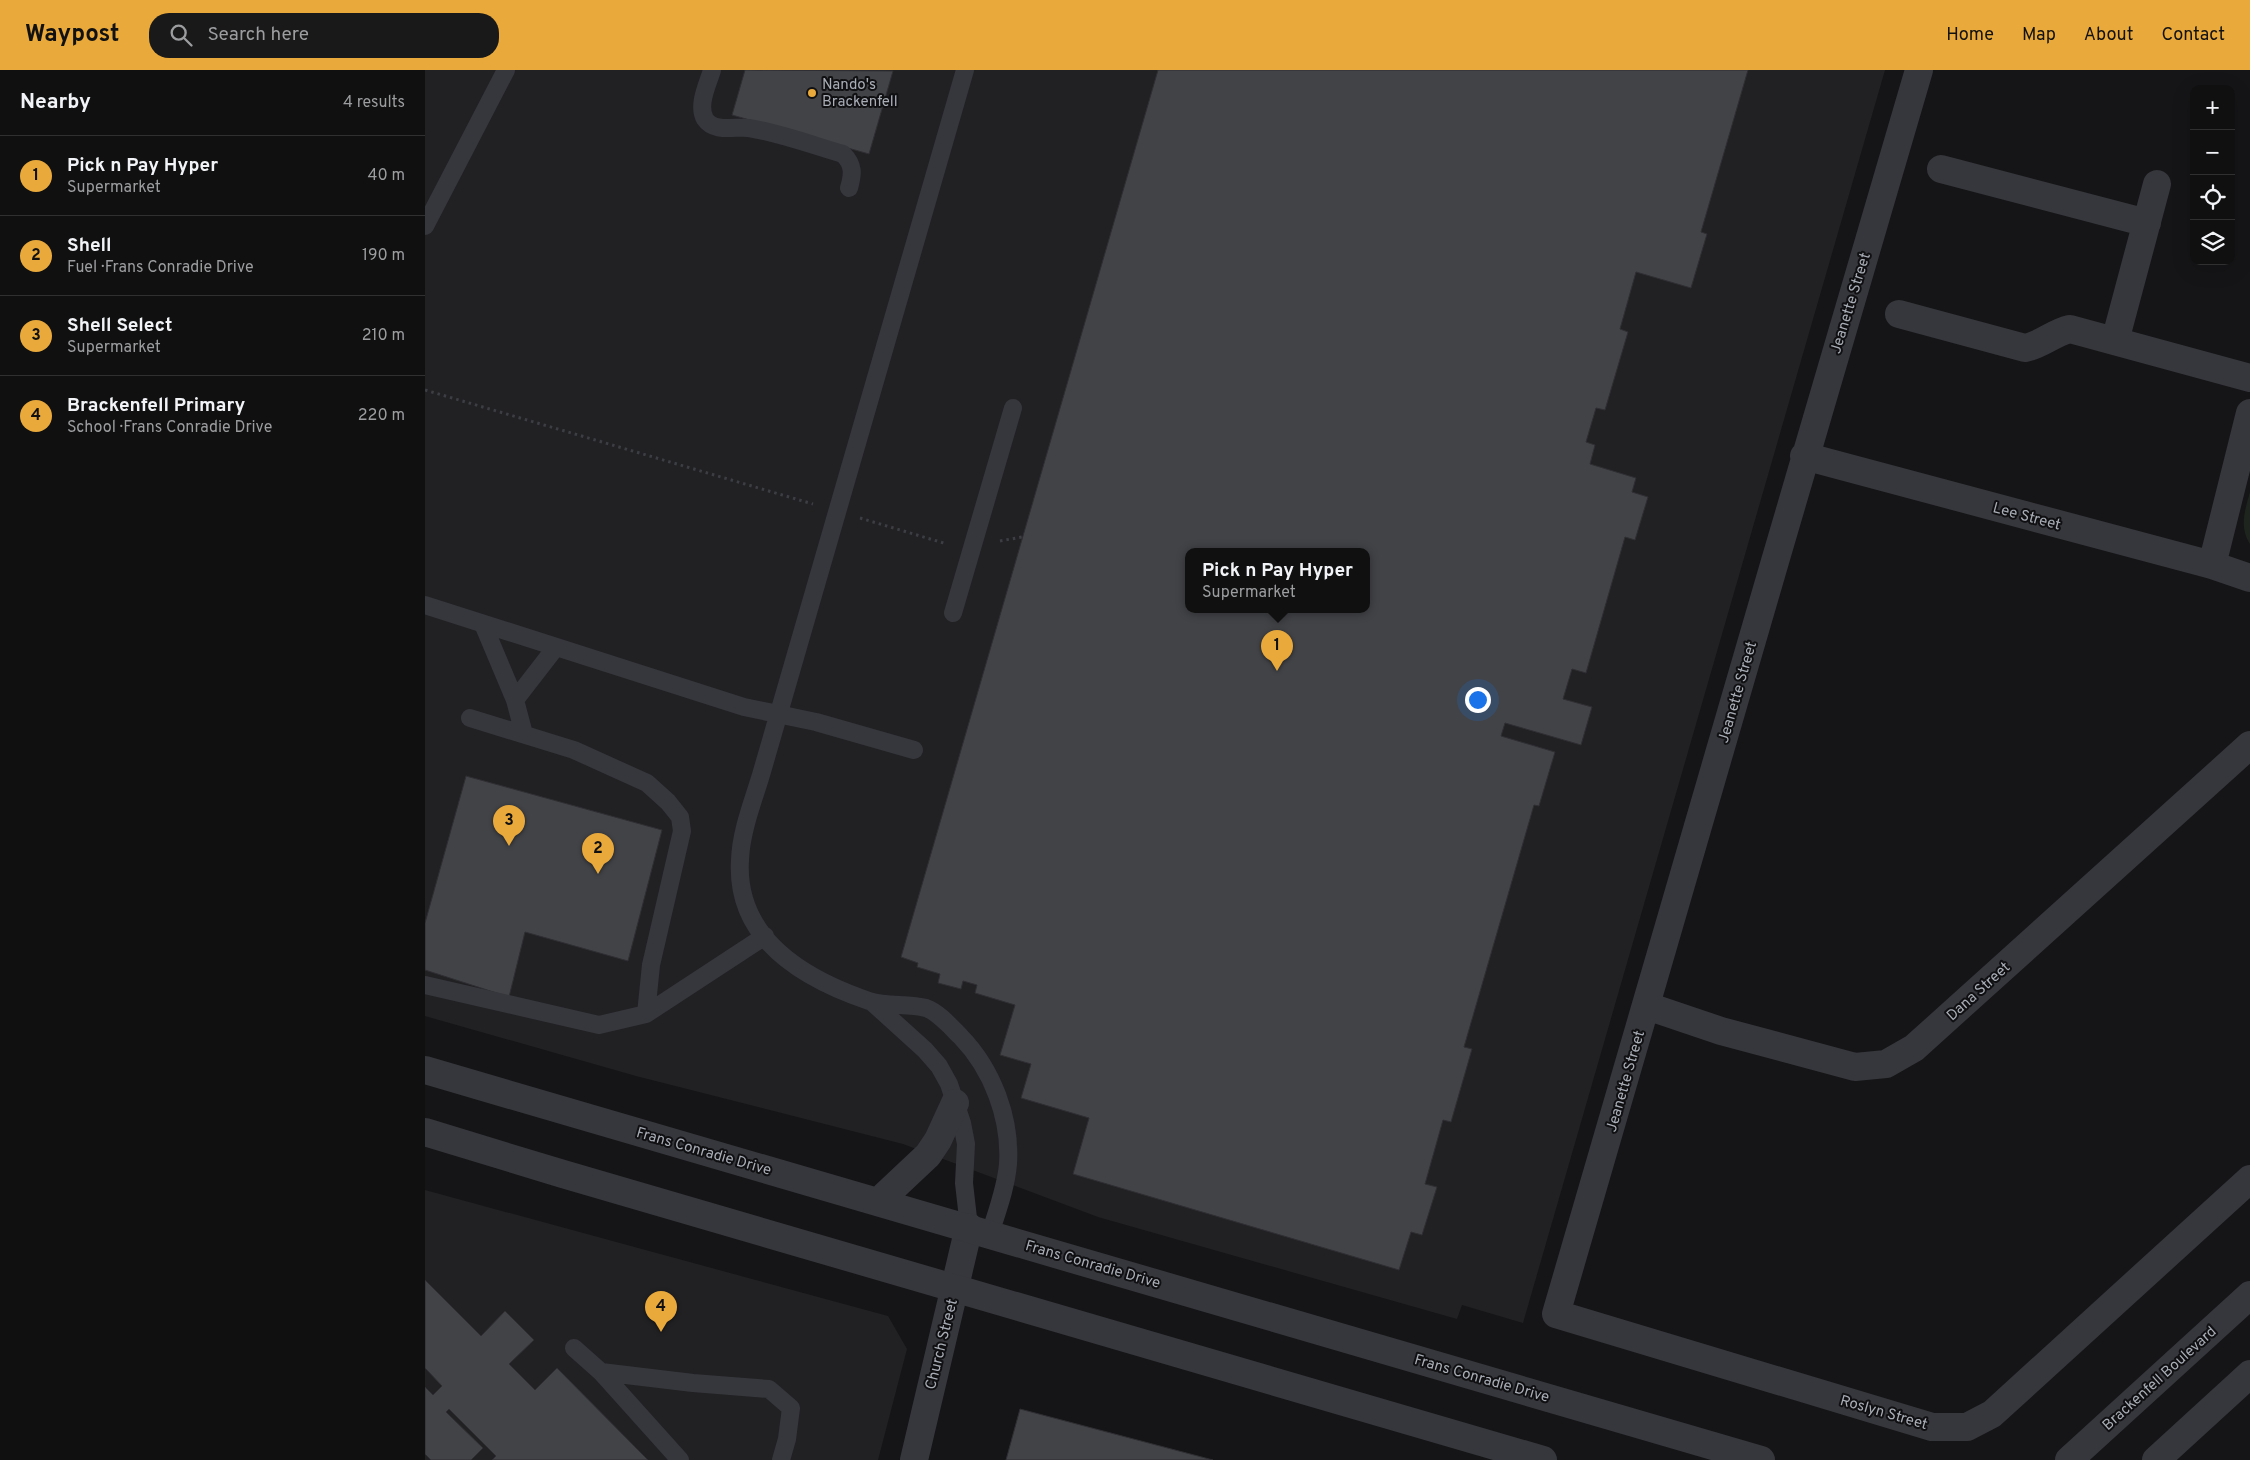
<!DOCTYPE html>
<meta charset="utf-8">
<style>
:root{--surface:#101011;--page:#19191a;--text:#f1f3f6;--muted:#9c9d9f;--line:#303031;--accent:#e9a93b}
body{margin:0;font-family:Overpass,sans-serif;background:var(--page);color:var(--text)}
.controls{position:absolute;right:15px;top:15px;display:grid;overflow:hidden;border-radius:10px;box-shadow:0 5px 20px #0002}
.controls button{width:45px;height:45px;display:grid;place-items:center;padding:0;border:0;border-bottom:1px solid var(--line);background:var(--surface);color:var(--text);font:25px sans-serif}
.you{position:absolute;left:1052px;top:629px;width:18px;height:18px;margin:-12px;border:4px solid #fff;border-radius:50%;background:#1a73e8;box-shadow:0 0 0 8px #1a73e833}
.badge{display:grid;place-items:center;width:32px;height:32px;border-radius:50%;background:var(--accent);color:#111;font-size:16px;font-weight:700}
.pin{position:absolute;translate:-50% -41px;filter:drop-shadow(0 1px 2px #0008)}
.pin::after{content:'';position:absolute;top:26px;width:18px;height:15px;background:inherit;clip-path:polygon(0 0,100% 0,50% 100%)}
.popup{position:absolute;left:760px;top:478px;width:185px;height:65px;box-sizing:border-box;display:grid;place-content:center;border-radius:10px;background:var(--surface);filter:drop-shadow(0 1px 4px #0005);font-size:16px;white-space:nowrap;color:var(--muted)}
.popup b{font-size:19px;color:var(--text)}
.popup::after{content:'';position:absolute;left:50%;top:100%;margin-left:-10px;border:10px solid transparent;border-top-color:var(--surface)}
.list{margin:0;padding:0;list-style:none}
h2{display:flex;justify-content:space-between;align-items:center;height:65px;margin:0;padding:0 20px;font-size:21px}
h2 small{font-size:16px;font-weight:400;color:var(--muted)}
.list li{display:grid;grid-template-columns:32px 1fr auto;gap:15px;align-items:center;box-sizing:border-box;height:80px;padding:0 20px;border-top:1px solid var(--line)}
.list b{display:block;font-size:19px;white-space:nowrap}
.list p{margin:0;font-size:16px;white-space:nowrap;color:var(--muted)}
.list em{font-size:16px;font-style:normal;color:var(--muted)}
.icon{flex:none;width:28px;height:28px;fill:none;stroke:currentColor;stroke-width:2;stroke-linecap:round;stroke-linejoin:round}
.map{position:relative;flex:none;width:1825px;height:1390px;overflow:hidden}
header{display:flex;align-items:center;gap:30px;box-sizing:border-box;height:70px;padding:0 25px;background:var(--accent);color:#111}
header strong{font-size:24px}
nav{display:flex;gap:28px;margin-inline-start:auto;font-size:18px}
.search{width:350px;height:45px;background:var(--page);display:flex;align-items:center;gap:12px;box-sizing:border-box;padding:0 18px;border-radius:20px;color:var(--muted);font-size:19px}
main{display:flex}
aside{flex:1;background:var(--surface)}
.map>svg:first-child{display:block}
.built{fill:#212124;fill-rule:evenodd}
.green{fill:#1e251e}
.building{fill:#424347;stroke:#2f2f33;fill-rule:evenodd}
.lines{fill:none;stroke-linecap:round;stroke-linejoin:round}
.path{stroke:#3c3e43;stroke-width:3;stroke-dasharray:2.5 4;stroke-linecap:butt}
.service{stroke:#36373c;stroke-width:18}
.minor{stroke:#36373c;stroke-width:28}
.tertiary{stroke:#36373c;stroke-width:28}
.poi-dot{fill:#e9a93b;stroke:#101012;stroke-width:2}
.labels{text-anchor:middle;stroke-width:4;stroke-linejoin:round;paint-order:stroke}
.poi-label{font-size:15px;fill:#a8adb6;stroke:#101012;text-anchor:start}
.street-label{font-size:15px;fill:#a8adb6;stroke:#101012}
</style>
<header>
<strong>Waypost</strong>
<div class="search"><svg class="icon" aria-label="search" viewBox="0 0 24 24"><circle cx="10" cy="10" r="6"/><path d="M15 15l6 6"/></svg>Search here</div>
<nav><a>Home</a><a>Map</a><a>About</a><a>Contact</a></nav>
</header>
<main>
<aside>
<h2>Nearby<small>4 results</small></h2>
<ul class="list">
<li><span class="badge">1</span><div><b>Pick n Pay Hyper</b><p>Supermarket</p></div><em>40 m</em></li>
<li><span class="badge">2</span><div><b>Shell</b><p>Fuel · Frans Conradie Drive</p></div><em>190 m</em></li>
<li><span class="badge">3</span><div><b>Shell Select</b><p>Supermarket</p></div><em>210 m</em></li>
<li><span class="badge">4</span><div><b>Brackenfell Primary</b><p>School · Frans Conradie Drive</p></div><em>220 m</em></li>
</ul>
</aside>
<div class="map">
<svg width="1825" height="1390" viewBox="0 0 1825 1390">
<rect width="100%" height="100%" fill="#151517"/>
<path class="built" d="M0,0H1460L1098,1253L1037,1235L1032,1249L673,1147L478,1074L211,1006L0,946ZM763,482H941V540H763Z
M0,1120L463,1246L482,1279L453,1390H0Z"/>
<path class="green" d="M1825,422V474C1814,457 1820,440 1825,422Z"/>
<path class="building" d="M320,0L468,1L444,84L307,45Z
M733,0H1323L1276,162L1282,164L1266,218L1211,202L1195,259L1203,262L1180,340L1171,338L1161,372L1170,375L1165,394L1211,408L1207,422L1223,427L1210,470L1200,467L1161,603L1147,599L1138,629L1167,637L1156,675L1080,653L1076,666L1130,682L1114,736L1109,735L1039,977L1047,979L1026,1052L1018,1050L1000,1114L1012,1117L997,1165L986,1162L974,1200L648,1104L664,1048L596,1028L606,994L575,985L590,935L550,923L552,915L538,911L536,919L513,913L515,904L492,897L493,893L476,887ZM763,482H941V540H763Z
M41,706L237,760L203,891L100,862L84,927L0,900V853Z
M0,1210L56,1266L80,1241L109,1270L84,1294L110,1320L132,1298L223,1390H67L71,1386L24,1339L21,1342L58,1378L46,1390H6L0,1384V1317L8,1325L17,1316L0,1298Z
M595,1339L788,1390H581Z"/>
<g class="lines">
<path class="path" d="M0,320L388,434
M435,448L522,474
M575,471L597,467"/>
<path class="service" d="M287,0C283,14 272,35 280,49C289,63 311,56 324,58C355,63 387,75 418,84C429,95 428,104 424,118
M540,0L338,698C330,727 316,759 315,790C310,869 379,909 444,931C462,937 483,933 501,938C513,942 526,957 536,967C567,999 586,1048 583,1094C581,1118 572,1141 565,1164
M0,156L81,0
M0,535L319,637L391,652L489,680
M528,543L588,338
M58,554L90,630L99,664
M90,630L131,577
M45,648L149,680L222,713L243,732L255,747L257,761L226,895L221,944
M0,915L174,955L221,944L340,866
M447,932L500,980L514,996L524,1014L537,1053L541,1074L539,1113L544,1157
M149,1278L176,1302L255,1390
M176,1302L268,1313L344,1319L366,1338L362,1369L356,1390"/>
<path class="minor" d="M1494,0C1371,414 1253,830 1131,1244L1507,1357H1542L1567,1344L1825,1109
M1516,99L1722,153
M1474,244L1600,278C1616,275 1628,263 1645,259L1825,308
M1690,271L1732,114
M1379,386L1787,495L1825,508
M1787,495L1825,343
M1222,936L1296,961L1430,997L1461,994L1489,978L1825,675
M489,1390L544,1157"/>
<path class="tertiary" d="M0,1000L1336,1390
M0,1062L138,1104L1118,1390
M453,1132L503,1085L513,1070L530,1033
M1644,1390L1825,1225
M1731,1390L1825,1304"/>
</g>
<circle class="poi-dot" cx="387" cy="23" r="5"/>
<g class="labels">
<g class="poi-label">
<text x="397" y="19">Nando's<tspan x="397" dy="17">Brackenfell</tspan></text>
</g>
<g class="street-label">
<text transform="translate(1425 233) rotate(-73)" y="5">Jeanette Street</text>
<text transform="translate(1602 446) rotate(15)" y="5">Lee Street</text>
<text transform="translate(1312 622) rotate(-74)" y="5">Jeanette Street</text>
<text transform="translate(1553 921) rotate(-42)" y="5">Dana Street</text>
<text transform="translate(1200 1011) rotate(-74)" y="5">Jeanette Street</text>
<text transform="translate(279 1081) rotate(16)" y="5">Frans Conradie Drive</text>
<text transform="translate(668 1194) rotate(16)" y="5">Frans Conradie Drive</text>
<text transform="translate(516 1274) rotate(-76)" y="5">Church Street</text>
<text transform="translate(1057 1308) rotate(16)" y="5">Frans Conradie Drive</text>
<text transform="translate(1734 1308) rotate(-42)" y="5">Brackenfell Boulevard</text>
<text transform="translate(1459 1342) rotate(16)" y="5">Roslyn Street</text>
</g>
</g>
</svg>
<div class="controls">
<button>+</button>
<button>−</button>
<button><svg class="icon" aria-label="locate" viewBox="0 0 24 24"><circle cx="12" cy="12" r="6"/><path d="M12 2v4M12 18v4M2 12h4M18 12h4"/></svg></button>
<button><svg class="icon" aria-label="layers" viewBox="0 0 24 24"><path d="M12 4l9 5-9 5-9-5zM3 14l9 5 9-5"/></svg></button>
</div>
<div class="you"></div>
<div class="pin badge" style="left:852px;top:601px">1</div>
<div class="popup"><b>Pick n Pay Hyper</b>Supermarket</div>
<div class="pin badge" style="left:173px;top:804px">2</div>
<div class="pin badge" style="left:84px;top:776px">3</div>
<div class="pin badge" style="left:236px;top:1262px">4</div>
</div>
</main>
